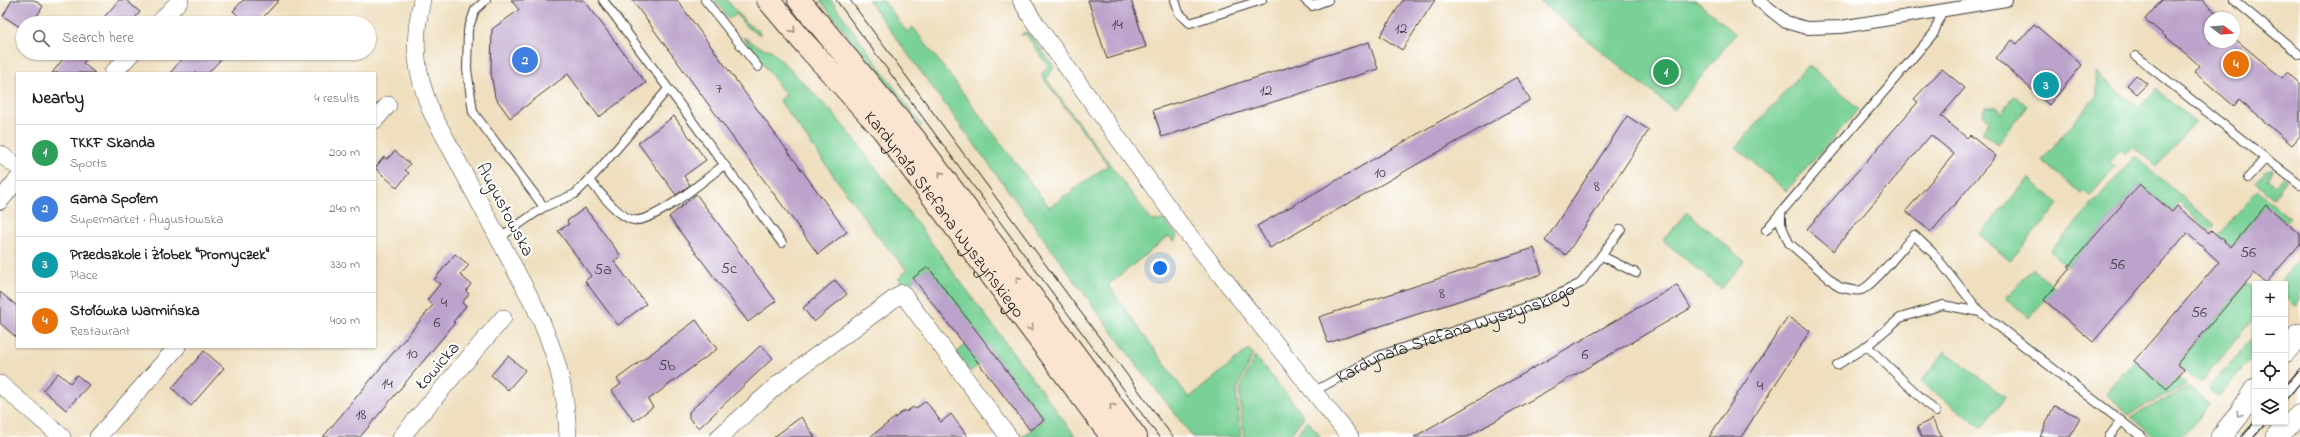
<!DOCTYPE html>
<meta charset="utf-8">
<style>
:root{--surface:#fff;--page:#f6f6f6;--text:#202124;--muted:#757577;--line:#e0e0e0;--accent:#d1495b}
body{margin:0;font-family:"Indie Flower",sans-serif;background:var(--page);color:var(--text)}
.controls{position:absolute;right:12px;bottom:12px;display:grid;overflow:hidden;border-radius:0px;box-shadow:0 1px 3px #0004}
.controls button{width:36px;height:36px;display:grid;place-items:center;padding:0;border:0;border-bottom:1px solid var(--line);background:var(--surface);color:var(--text);font:20px sans-serif}
.compass{position:absolute;left:2204px;top:12px;width:36px;height:36px;border-radius:50%;background:var(--surface);box-shadow:0 1px 3px #0004;rotate:106deg}
.you{position:absolute;left:1160px;top:268px;width:14px;height:14px;margin:-10px;border:3px solid #fff;border-radius:50%;background:#1a73e8;box-shadow:0 0 0 6px #1a73e833}
.badge{display:grid;place-items:center;width:26px;height:26px;border-radius:50%;background:var(--accent);color:#fff;font-size:13px;font-weight:700}
.pin{position:absolute;translate:-50% -50%;border:2px solid #fff;box-shadow:0 1px 4px #0006}
.list{margin:0;padding:0;list-style:none}
h2{display:flex;justify-content:space-between;align-items:center;height:52px;margin:0;padding:0 16px;font-size:17px}
h2 small{font-size:13px;font-weight:400;color:var(--muted)}
.list li{display:grid;grid-template-columns:26px 1fr auto;gap:12px;align-items:center;box-sizing:border-box;height:56px;padding:0 16px;border-top:1px solid var(--line)}
.list b{display:block;font-size:15px;white-space:nowrap}
.list p{margin:0;font-size:13px;white-space:nowrap;color:var(--muted)}
.list em{font-size:13px;font-style:normal;color:var(--muted)}
.icon{flex:none;width:22px;height:22px;fill:none;stroke:currentColor;stroke-width:2;stroke-linecap:round;stroke-linejoin:round}
.map{position:relative;flex:none;width:2300px;height:437px;overflow:hidden}
.search{position:absolute;background:var(--surface);box-shadow:0 1px 3px #0004;left:16px;top:16px;width:360px;height:44px;display:flex;align-items:center;gap:10px;box-sizing:border-box;padding:0 14px;border-radius:22px;color:var(--muted);font-size:15px}
.panel{position:absolute;background:var(--surface);box-shadow:0 1px 3px #0004;left:16px;top:72px;width:360px;height:276px;border-radius:0px}
.map>svg:first-child{display:block}
.green{fill:#79d197;stroke:#4a765a}
.building{fill:#bca3cb}
.lines{fill:none;stroke-linecap:round;stroke-linejoin:round}
.service-casing{stroke:#3c3934;stroke-width:10}
.pedestrian-casing{stroke:#3c3934;stroke-width:14}
.minor-casing{stroke:#3c3934;stroke-width:18}
.tertiary-casing{stroke:#3c3934;stroke-width:22}
.secondary-casing{stroke:#3c3934;stroke-width:24}
.service{stroke:#fff;stroke-width:8}
.pedestrian{stroke:#fff;stroke-width:12}
.minor{stroke:#fff;stroke-width:17}
.tertiary{stroke:#fff;stroke-width:21}
.secondary{stroke:#fce5d0;stroke-width:22}
.tram{stroke:#1c1c1c;stroke-width:1}
.oneway{stroke:#978b7f}
.oneway2{stroke:#999}
.labels{text-anchor:middle;stroke-width:4;stroke-linejoin:round;paint-order:stroke}
.number-label{font-size:16px;fill:#443e48}
.street-label{font-size:18px;fill:#1c1c1c;stroke:#fff}
</style>
<div class="map">
<svg width="2300" height="437" viewBox="0 0 2300 437">
<rect width="100%" height="100%" fill="#fff"/>
<filter id="ink" filterUnits="userSpaceOnUse"><feTurbulence type="fractalNoise" baseFrequency=".025" numOctaves="2"/><feDisplacementMap in="SourceGraphic" scale="8" xChannelSelector="R" yChannelSelector="G"/><feConvolveMatrix kernelMatrix="1 2 1 2 8 2 1 2 1" color-interpolation-filters="sRGB"/></filter>
<filter id="wash" filterUnits="userSpaceOnUse"><feTurbulence type="fractalNoise" baseFrequency=".012" numOctaves="4" result="noise"/><feDisplacementMap in="SourceGraphic" scale="16" xChannelSelector="R" yChannelSelector="G"/><feGaussianBlur stdDeviation="0.9" result="paint"/><feColorMatrix in="noise" values="0 0 0 0 0 0 0 0 0 0 0 0 0 0 0 0 0 1.4 0 .05"/><feComposite in="paint" operator="in"/></filter>
<g filter="url(#wash)">
<rect width="100%" height="100%" fill="#efdfbf"/>
<path class="green" d="M715,0H727L745,22L759,31L760,35L746,27L737,14L729,19Z
M820,0H831L922,126L920,127Z
M868,0H883L907,32L913,27L1049,207L1108,165L1041,75L1048,66L1026,34L1021,35L1025,32L1030,34L1054,67L1046,79L1152,221L1163,220L1177,235L1174,242L1169,236L1108,285L1189,398L1249,349L1253,354L1236,392L1241,437H1193L1130,356Z
M1538,0H1695L1736,34L1674,110Z
M743,37L762,48L771,50L833,113L861,148L1076,437H1022L1044,419L993,353L970,372L956,353L979,334L915,279L908,284H902L899,278L907,270L876,234L779,100L786,95Z
M1809,65L1859,109L1786,191L1736,147Z
M2096,72L2138,108L2156,89L2196,122L2157,166L2134,146L2125,155L2120,150L2109,162L2115,167L2090,196L2083,191L2081,194L2042,160L2097,95Z
M2015,96L2027,106L1998,144L1982,132L1989,121L1983,114L1986,107H1996L2001,113Z
M2135,156L2215,225L2209,231L2180,203L2172,212L2140,184L2068,267L2051,251Z
M2273,169L2267,179L2275,185L2284,176L2286,181L2273,198L2255,183L2264,172Z
M2029,178L2059,204L2010,261L1980,235Z
M2257,191L2290,218L2286,222L2266,206L2229,249L2217,238Z
M1687,212L1744,261L1721,289L1663,240Z
M2300,258V301L2296,306L2285,297V284H2278Z
M2033,269L2055,288L2029,318L2006,298Z
M2247,282L2255,289V316L2201,383L2177,364Z
M2255,335V354L2218,397L2208,389Z
M1945,351L2005,397L1982,428L1921,382Z
M1255,356L1304,416L1289,437H1244L1239,392Z
M2134,361L2167,389L2177,377L2187,385L2128,415L2106,393Z
M2189,387L2210,405L2194,424L2180,437H2156L2131,417Z
M1307,420L1321,437H1295Z"/>
<g id="blocks">
<path class="building" d="M12,0H34L43,6L33,23H23V29L3,16Z
M119,0H126L140,12L131,23H99Z
M243,0H279L258,23H246L233,11Z
M511,0H584L646,83L599,117L568,74L510,118L495,97L491,73L492,29L519,10Z
M632,0H677L847,232L818,254Z
M1088,0H1131L1146,47L1107,59Z
M1403,0H1435L1402,50L1380,36Z
M2162,0H2202L2218,14L2215,18H2210V42H2234V38L2282,78L2287,72L2300,84V136L2292,145L2239,100L2234,106L2194,72L2199,65L2145,19Z
M2034,24L2082,65L2049,105L1996,58L2012,40L2017,44Z
M1369,42L1378,69L1162,137L1153,110Z
M68,53H92L83,63L95,73H52Z
M187,53H227L208,73H170Z
M1942,69L1965,88L1941,116L1967,138L1970,135L1996,156L1931,232L1906,211L1954,154L1931,135L1833,251L1807,229L1918,102L1914,99Z
M2136,75L2147,84L2137,94L2127,85Z
M1517,77L1530,100L1270,248L1257,226Z
M674,116L706,160L684,176L690,185L676,195L638,143Z
M1627,116L1649,130L1566,255L1545,241Z
M395,151L410,164L405,170L409,173L397,188L375,168L384,157L387,159Z
M2140,184L2172,212L2177,206L2209,233L2211,230L2231,247L2266,205L2300,234V244L2266,283L2254,273L2177,364L2184,369L2167,389L2134,361L2219,262L2187,233L2093,342L2044,300L2070,268L2068,267Z
M696,194L776,301L748,322L669,217Z
M585,208L621,256L614,261L646,304L618,325L585,281L591,276L558,231L569,224L567,221Z
M1534,248L1542,274L1328,343L1319,317Z
M455,254L469,265L460,275L471,284L466,291L469,294L462,303L466,306L453,322L455,323L360,437H323L433,305L427,300L440,284L434,280Z
M928,267L1044,420L1030,430L913,278Z
M835,280L847,294L814,322L803,308Z
M1677,285L1691,308L1467,437H1414Z
M0,292L17,306V338L0,323Z
M1788,317L1810,331L1741,437H1709Z
M696,320L717,349L648,400L653,407L634,421L612,391L621,384L617,379Z
M761,345L773,358L699,428L689,418V412Z
M204,351L224,368L191,406L172,388Z
M508,356L525,370L508,390L491,375Z
M58,373L70,383L77,375L89,385L66,410L43,390Z
M926,401L941,422L951,414L968,437H870L905,410L906,412L913,407L915,409Z
M2054,406L2080,417L2070,437H2040Z
M801,417L815,437H774Z
M1932,419L1942,437H1922L1917,427Z"/>
</g>
</g>
<g filter="url(#ink)">
<use href="#blocks" fill-opacity="0" stroke="#3c3934" stroke-width="1"/>
<g class="lines">
<defs>
<g id="service">
<path d="M486,0L475,10L468,30L467,69L473,112L544,207L499,238"/>
<path d="M603,0L782,243"/>
<path d="M705,0L758,67"/>
<path d="M1175,0L1179,13L1190,23L1262,0"/>
<path d="M1305,0L1312,6L1328,0"/>
<path d="M2234,0L2300,55"/>
<path d="M2136,56L2300,185"/>
<path d="M2248,178L2265,159"/>
<path d="M589,180C599,191 619,218 634,220C654,223 707,178 724,165"/>
<path d="M544,207L575,194L595,174L668,89"/>
<path d="M1781,213V224L1789,243L1839,287C1845,288 1855,292 1861,290C1872,287 1904,246 1914,235L1933,253L1980,312L2121,421L2109,437"/>
<path d="M1766,230L1934,33L1942,11"/>
<path d="M1602,256L1636,273"/>
<path d="M1867,346L1936,412"/>
<path d="M1837,365L1867,346L1900,318L1943,305L1980,312"/>
<path id="s1" d="M1313,392L1378,356L1545,301L1581,283L1621,229"/>
<path d="M2285,394L2300,376"/>
<path d="M2121,421L2142,437"/>
<path d="M2248,437L2261,422"/>
</g>
<path id="pedestrian" d="M1758,0L1786,22L1806,28L1841,27L2006,0"/>
<path id="minor" d="M422,0C412,43 415,72 432,113L534,305C556,352 566,386 568,437
M1021,0L1033,20L1180,224L1350,437
M159,23L180,0
M113,73L132,53
M375,120L388,105
M0,154L17,166
M0,201L17,180
M0,384L62,437
M98,437L177,347
M401,437L503,318
M719,437L782,381L902,293L1009,437"/>
<path id="tertiary" d="M2285,352L2300,334
M2221,437L2238,416L2255,389
M2276,437L2300,415"/>
<g id="secondary">
<path id="s2" d="M768,0L806,45L883,130L1112,437"/>
<path d="M799,0L914,138L1136,437"/>
</g>
</defs>
<use href="#service" class="service-casing"/>
<use href="#pedestrian" class="pedestrian-casing"/>
<use href="#minor" class="minor-casing"/>
<use href="#tertiary" class="tertiary-casing"/>
<use href="#secondary" class="secondary-casing"/>
<use href="#service" class="service"/>
<use href="#pedestrian" class="pedestrian"/>
<use href="#minor" class="minor"/>
<use href="#tertiary" class="tertiary"/>
<use href="#secondary" class="secondary"/>
<path class="tram" d="M836,0L1159,437
M850,0L1173,437
M2285,386L2300,368
M2285,401L2300,383
M2241,437L2255,421
M2254,437L2267,422"/>
</g>
<defs><path id="oneway-chevron" d="M-2-3.5L2.5 0L-2 3.5" fill="none" stroke-width="1.6" stroke-linecap="round" stroke-linejoin="round"/></defs>
<g class="oneway">
<use href="#oneway-chevron" transform="translate(793 30) rotate(49)"/>
<use href="#oneway-chevron" transform="translate(941 174) rotate(-127)"/>
<use href="#oneway-chevron" transform="translate(1018 279) rotate(-127)"/>
<use href="#oneway-chevron" transform="translate(1031 328) rotate(54)"/>
<use href="#oneway-chevron" transform="translate(1112 406) rotate(-127)"/>
</g>
<use class="oneway2" href="#oneway-chevron" transform="translate(2239 414) rotate(126)"/>
</g>
<g class="labels">
<g class="number-label">
<text x="1117" y="29">14</text>
<text x="1401" y="33">12</text>
<text x="719" y="93">7</text>
<text x="1266" y="95">12</text>
<text x="1380" y="177">10</text>
<text x="1597" y="191">8</text>
<text x="2248" y="257">56</text>
<text x="2117" y="269">56</text>
<text x="729" y="273">5c</text>
<text x="603" y="274">5a</text>
<text x="1442" y="298">8</text>
<text x="444" y="307">4</text>
<text x="2199" y="317">56</text>
<text x="437" y="327">6</text>
<text x="412" y="358">10</text>
<text x="1585" y="359">6</text>
<text x="667" y="370">5b</text>
<text x="387" y="388">14</text>
<text x="1760" y="390">4</text>
<text x="361" y="419">18</text>
</g>
<g class="street-label">
<text transform="translate(506 209) rotate(62)" y="6">Augustowska</text>
<text dy="6" stroke="none"><textPath href="#s2" startOffset="278">Kardynała Stefana Wyszyńskiego</textPath></text>
<text dy="6" stroke="none"><textPath href="#s1" startOffset="155">Kardynała Stefana Wyszyńskiego</textPath></text>
<text transform="translate(437 365) rotate(-49)" y="6">Łowicka</text>
</g>
</g>
</svg>
<div class="controls">
<button>+</button>
<button>−</button>
<button><svg class="icon" aria-label="locate" viewBox="0 0 24 24"><circle cx="12" cy="12" r="6"/><path d="M12 2v4M12 18v4M2 12h4M18 12h4"/></svg></button>
<button><svg class="icon" aria-label="layers" viewBox="0 0 24 24"><path d="M12 4l9 5-9 5-9-5zM3 14l9 5 9-5"/></svg></button>
</div>
<svg class="compass" viewBox="-18 -18 36 36"><path d="M0-13l5 13h-10z" fill="#e53935"/><path d="M0 13l5-13h-10z" fill="#757577"/></svg>
<div class="you"></div>
<div class="pin badge" style="left:1666px;top:72px;background:#2e9e5b">1</div>
<div class="pin badge" style="left:525px;top:60px;background:#3f7fe0">2</div>
<div class="pin badge" style="left:2046px;top:85px;background:#0f9aa8">3</div>
<div class="pin badge" style="left:2236px;top:64px;background:#e8710a">4</div>
<div class="search"><svg class="icon" aria-label="search" viewBox="0 0 24 24"><circle cx="10" cy="10" r="6"/><path d="M15 15l6 6"/></svg>Search here</div>
<section class="panel">
<h2>Nearby<small>4 results</small></h2>
<ul class="list">
<li><span class="badge" style="background:#2e9e5b">1</span><div><b>TKKF Skanda</b><p>Sports</p></div><em>200 m</em></li>
<li><span class="badge" style="background:#3f7fe0">2</span><div><b>Gama Społem</b><p>Supermarket · Augustowska</p></div><em>240 m</em></li>
<li><span class="badge" style="background:#0f9aa8">3</span><div><b>Przedszkole i Żłobek &quot;Promyczek&quot;</b><p>Place</p></div><em>330 m</em></li>
<li><span class="badge" style="background:#e8710a">4</span><div><b>Stołówka Warmińska</b><p>Restaurant</p></div><em>400 m</em></li>
</ul>
</section>
</div>
